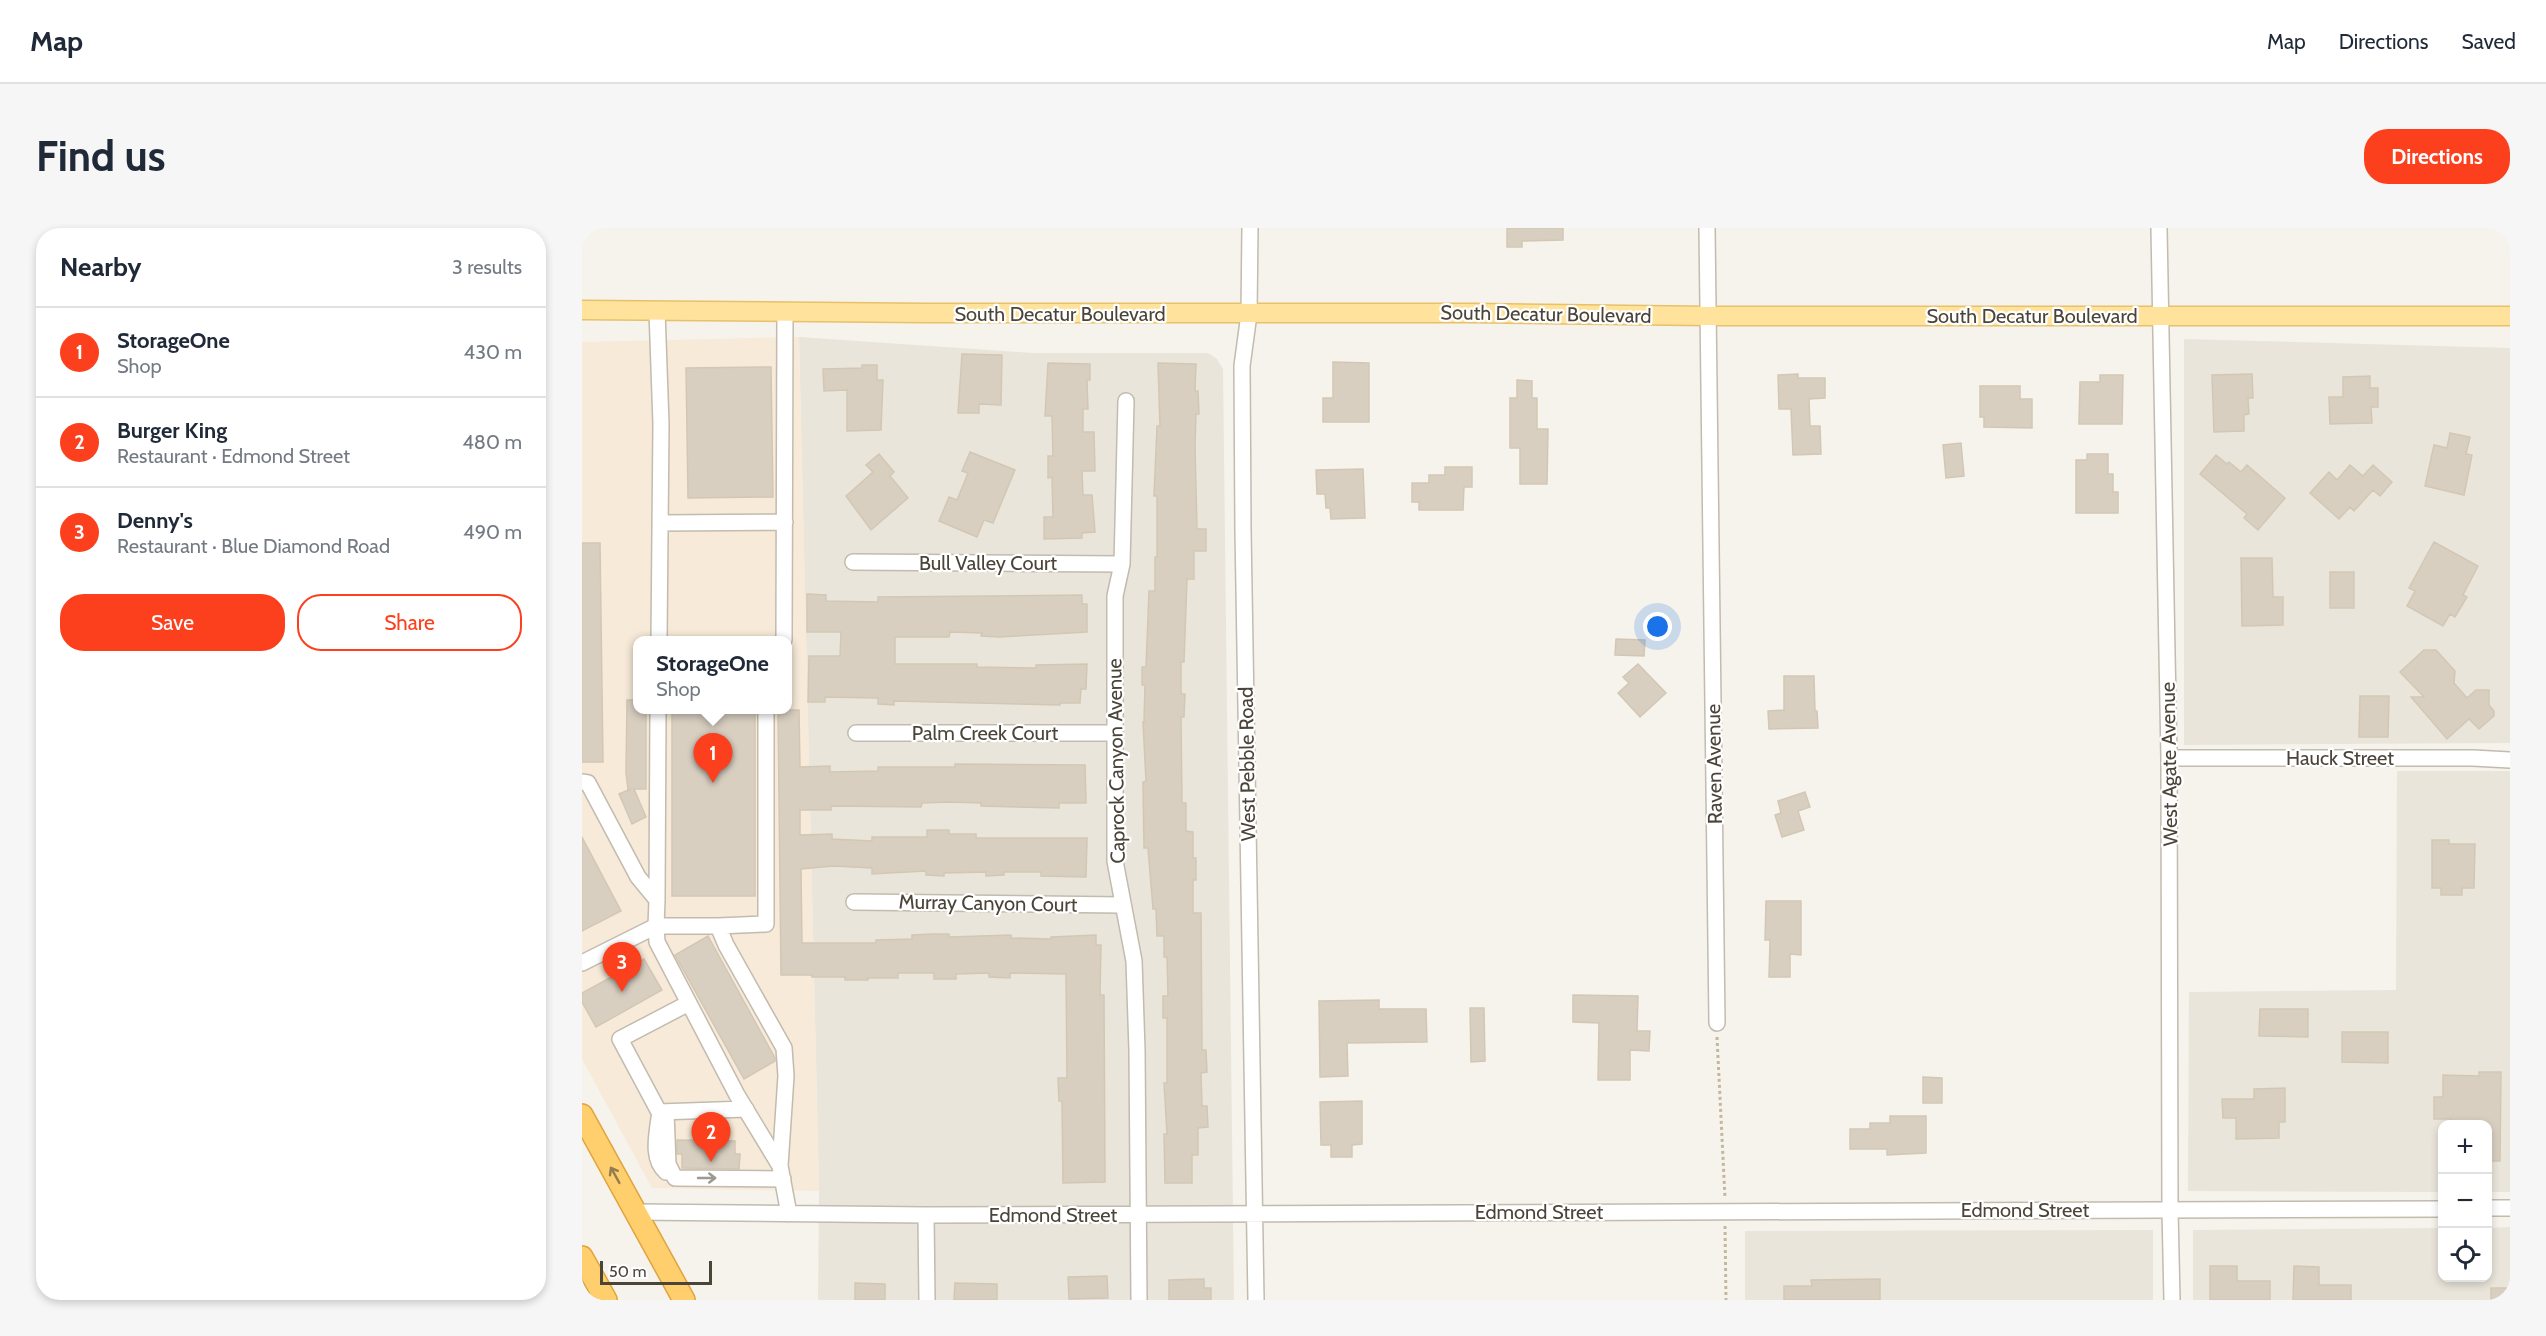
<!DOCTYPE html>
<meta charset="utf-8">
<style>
:root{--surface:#fff;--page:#f6f6f7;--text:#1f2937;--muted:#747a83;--line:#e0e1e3;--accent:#fc3f1d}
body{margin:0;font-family:Cabin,sans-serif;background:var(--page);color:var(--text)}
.controls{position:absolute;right:18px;bottom:18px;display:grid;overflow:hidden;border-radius:12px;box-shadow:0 3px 9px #0003}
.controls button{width:54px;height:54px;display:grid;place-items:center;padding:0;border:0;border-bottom:2px solid var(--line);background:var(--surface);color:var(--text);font:30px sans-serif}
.scale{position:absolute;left:18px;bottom:15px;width:112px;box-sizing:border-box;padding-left:6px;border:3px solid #4b4439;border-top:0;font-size:16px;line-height:21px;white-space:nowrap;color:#4b4439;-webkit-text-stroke:4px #fff;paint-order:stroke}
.you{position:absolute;left:1076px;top:399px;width:21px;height:21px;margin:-15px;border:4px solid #fff;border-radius:50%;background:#1a73e8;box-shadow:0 0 0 9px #1a73e833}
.badge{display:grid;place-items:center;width:39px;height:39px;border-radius:50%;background:var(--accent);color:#fff;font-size:20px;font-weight:700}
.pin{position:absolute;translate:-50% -50px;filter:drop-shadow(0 2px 3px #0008)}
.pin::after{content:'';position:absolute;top:32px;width:21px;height:18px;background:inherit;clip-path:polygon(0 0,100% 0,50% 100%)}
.popup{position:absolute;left:51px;top:408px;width:159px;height:78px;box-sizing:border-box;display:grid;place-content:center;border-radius:12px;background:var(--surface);filter:drop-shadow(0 2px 4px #0005);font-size:20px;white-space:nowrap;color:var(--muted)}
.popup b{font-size:22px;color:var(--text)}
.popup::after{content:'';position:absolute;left:50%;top:100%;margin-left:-12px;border:12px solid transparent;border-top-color:var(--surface)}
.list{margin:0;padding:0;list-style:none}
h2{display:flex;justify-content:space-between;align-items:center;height:78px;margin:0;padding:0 24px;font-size:26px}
h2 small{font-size:20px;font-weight:400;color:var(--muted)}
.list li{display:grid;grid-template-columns:39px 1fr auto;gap:18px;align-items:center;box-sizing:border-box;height:90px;padding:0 24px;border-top:2px solid var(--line)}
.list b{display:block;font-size:22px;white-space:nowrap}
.list p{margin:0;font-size:20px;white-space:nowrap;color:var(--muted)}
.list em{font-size:20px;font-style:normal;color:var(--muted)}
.actions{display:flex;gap:12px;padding:18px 24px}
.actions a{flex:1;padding:14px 0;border:2px solid var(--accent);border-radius:24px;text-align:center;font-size:21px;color:var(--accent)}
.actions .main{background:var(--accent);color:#fff}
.icon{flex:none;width:33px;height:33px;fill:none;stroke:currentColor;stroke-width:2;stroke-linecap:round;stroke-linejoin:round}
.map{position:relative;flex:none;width:1928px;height:1072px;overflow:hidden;border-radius:24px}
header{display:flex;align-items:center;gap:36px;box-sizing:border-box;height:84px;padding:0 30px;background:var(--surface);border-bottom:2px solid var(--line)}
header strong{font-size:28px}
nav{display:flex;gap:33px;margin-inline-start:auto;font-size:21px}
.intro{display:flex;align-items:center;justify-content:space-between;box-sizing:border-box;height:144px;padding:0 36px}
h1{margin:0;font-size:42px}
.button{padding:15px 27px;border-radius:24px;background:var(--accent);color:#fff;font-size:21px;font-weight:700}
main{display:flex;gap:36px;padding:0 36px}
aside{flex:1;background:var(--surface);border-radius:24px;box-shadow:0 3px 9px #0003}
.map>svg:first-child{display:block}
.residential{fill:#eae5da}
.commercial{fill:#f7ead8;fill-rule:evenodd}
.building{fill:#d8cfc1;stroke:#d3c7b4;stroke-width:1.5}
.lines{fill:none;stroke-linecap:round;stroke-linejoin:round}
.minor-casing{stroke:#c2bbae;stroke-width:18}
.major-casing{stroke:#e6c16a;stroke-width:21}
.highway-casing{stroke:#e0a43c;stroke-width:24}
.path{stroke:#c4b79f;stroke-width:3;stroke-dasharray:3 3;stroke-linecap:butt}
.minor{stroke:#fff;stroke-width:15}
.major{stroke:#ffe39c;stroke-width:18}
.highway{stroke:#ffcf6e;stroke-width:21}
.oneway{stroke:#937c4e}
.oneway2{stroke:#9c9892}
.labels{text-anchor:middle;stroke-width:4.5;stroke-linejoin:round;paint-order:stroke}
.street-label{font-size:20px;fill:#4b4439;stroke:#fff}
</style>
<header>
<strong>Map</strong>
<nav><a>Map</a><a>Directions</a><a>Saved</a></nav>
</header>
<div class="intro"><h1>Find us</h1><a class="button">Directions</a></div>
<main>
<aside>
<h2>Nearby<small>3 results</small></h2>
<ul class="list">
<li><span class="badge">1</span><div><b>StorageOne</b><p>Shop</p></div><em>430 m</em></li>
<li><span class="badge">2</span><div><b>Burger King</b><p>Restaurant · Edmond Street</p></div><em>480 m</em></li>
<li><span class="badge">3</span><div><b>Denny's</b><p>Restaurant · Blue Diamond Road</p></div><em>490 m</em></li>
</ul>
<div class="actions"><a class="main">Save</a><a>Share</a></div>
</aside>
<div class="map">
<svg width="1928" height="1072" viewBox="0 0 1928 1072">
<rect width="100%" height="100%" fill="#f6f3ec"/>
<path class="residential" d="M217,109L451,125H626L635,131L641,141L652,1072H236L237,963Z
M1602,111L1928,120V515L1602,517Z
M1815,543H1928V964H1906V896H1860V964L1606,963L1607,764L1814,762Z
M1928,999V1072H1611V1002L1860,1000V1050H1906V1000Z
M1571,1002V1072H1163V1003Z"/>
<path class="commercial" d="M217,109L237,963L70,960L0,831V114ZM56,412H206V482H56Z"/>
<path class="building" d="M925,0H981V12L940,13V19H925Z
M380,126L420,127L419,177L397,176V185H376Z
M751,134L787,135V194H741V170H751Z
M466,135L508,136V152H505L506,181H501V204H512L513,243H500L501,267H510L513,304L500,305V310L462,311V289H471L470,249L466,250V228H471L470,188H463Z
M576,135L614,136L613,163H616L617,186H614L613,219L615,301H624V323H612V351H605L602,434H599V466H603L602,489H599L600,575H604V603L611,604V630H614V652H611V685H619L620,822H624L625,844L619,845L620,878H625L626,899L616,900V927H610V955H583L582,906H585L582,855H585V790H581V768H586L585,729H582V708H575L574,681H571L566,620H562L561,554L564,553L561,494H562L563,457H560V439H564L567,363H573V329H575V268H572L575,198H578Z
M280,137H295V152H301L299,202L265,203V162L242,163L241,141L280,140Z
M189,139L191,269L106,270L104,140Z
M1216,146V150H1243V170L1227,171L1228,198H1238L1239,226L1211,227L1209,181H1197L1196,147Z
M1670,146L1671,170H1666L1667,186L1662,187V203L1632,204L1630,147Z
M1518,147H1541L1540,196H1497L1498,154H1518Z
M1788,148V160H1796V179H1789L1790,195L1748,196L1747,169H1761V149Z
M935,152L950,153V170H955V201H966L965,256H938V220H928V170H935Z
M1398,158H1438V171H1450V200L1402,199V189H1398Z
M1868,205L1888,209L1884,226L1890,227L1882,267L1843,258L1852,217L1865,220Z
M1379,215L1382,248L1364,250L1361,217Z
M388,224L433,242L411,295L402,292L395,309L357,293L367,269L375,272L386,245L380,243Z
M297,226L312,244L308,248L326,270L289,302L264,268L291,244L284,237Z
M1505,226H1526V246H1531V264H1536V285H1494V232H1505Z
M1634,227L1645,236L1647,234L1659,244L1665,237L1703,270L1676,302L1662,290L1665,286L1618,246Z
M1768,237L1781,248L1791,237L1810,254L1798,268L1791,262L1772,283L1768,279L1757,291L1728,265L1747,244L1755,252Z
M863,239H890V259H882L881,282H837V274H830V255H847V247H863Z
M781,241L783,290L749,291L748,280H744L743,266H735L734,242Z
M1852,314L1896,338L1881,367L1885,369L1873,389L1868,386L1861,398L1825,378L1833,363L1827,360Z
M0,315H18L21,534H0Z
M1659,330H1690L1691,369H1701V397L1660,398Z
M1748,344H1772V380H1748Z
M225,366L244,367V373L296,374V369L500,367V376H505V404L417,409L399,408L400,405L368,404L367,409H313V436H395V439L454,440V437L505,436L504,461H499L498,475H478V477L312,473V477L296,476V470L243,469V474H226L227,428H258L259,404H225Z
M1034,411L1063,412L1062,428L1033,427Z
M1842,422H1854L1873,443L1872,455L1885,470L1894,462H1907V477L1912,483V488L1897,501L1887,491L1865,511L1829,469H1842L1818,444Z
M1056,436L1084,465L1058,489L1036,465L1047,455L1041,449Z
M1202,448H1232L1233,483H1235L1236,500L1187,501L1186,483L1202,482Z
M1778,468H1807L1806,509H1777Z
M45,472H56V482H64V561H52L64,589L50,596L37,566L49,561H46L44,545Z
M90,482H173V668H90Z
M196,482H217L218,539L248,538V544L296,543V539H373V536L503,537L504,575H477V580L399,578V575L367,574L340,575L339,579L249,578V582H218V607L250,606V611L290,613V609H345V602H367V606H394V610H505L504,649L459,648V644H422V647L404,648V644L362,645V648L344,647V643L290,646V640L251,638L219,641L220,715H294V712L330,711V707L352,706H367V709L429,707V710L469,711V709L514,707V717H519L518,767H522L523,954L481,955L480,873H477L476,850H485L484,746L428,745V750L407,749V745L374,746V751H352V745H316V750H286V752H263V749H230V747H199Z
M1223,564L1228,579L1216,583L1222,602L1200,609L1193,587L1199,585L1196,573Z
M0,609L39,683L0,703Z
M1850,612H1867V616H1893L1892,660H1880V667H1859V660H1850Z
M1184,673H1219V727L1208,726V749H1187L1188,712H1183Z
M126,708L193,830V833L162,851L93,727Z
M62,731L80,762L14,799L0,774V765Z
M991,767L1056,768L1055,803H1068L1067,823L1048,822V852H1016L1017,795L991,794Z
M797,772V781H844L845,814L765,815L766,848L738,849L737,773Z
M888,780H902L903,833L889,834Z
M1678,781H1726V809L1677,808Z
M1760,804H1806V835L1760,834Z
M1897,844H1919L1918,933H1905V897H1869V891H1852V869H1861V847L1897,848Z
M1341,849L1360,850V875H1341Z
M1703,860V894H1697V910L1654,911V890H1641L1640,871H1672V861Z
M780,873V916L770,917V929H749V917H739L738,874Z
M1308,888H1344V925L1305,927V921H1268V901H1288V895H1308Z
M95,912L153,913V926H158L157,941L100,940V926H95Z
M1628,1038H1655V1053H1688V1072H1628Z
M1712,1038L1737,1039V1057H1769V1072H1711Z
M525,1048L526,1070L487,1071L486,1049Z
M622,1051V1060H629V1072H587V1052Z
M1298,1051V1072H1202V1058H1230L1229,1052Z
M273,1055L303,1056V1072H273Z
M373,1055L415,1056V1072H372Z
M1909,1060H1928V1072H1909Z"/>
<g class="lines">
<defs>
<path id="minor" d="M668,0L667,86L660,138L661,302L674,1072
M1125,0L1135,795
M1577,0L1587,530L1588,982L1590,1072
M75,83L79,196L77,412
M544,173L540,336L533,368V633L552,733L555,822L557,1072
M78,295L203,294
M271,334L540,336
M202,412L203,84
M274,505H533
M1587,530H1891L1928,532
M0,554L6,555L56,649L75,672L74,698L0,735
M75,672L76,482
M272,674L540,677
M136,698L184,696V482
M107,775L38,811L77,884L164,881
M84,884L86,936L93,950L201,951
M77,890C75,907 69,931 84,944
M198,938L204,848L202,820L144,717L136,698H74L75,714L155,867L198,938L207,986
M1906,980H1928
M54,984L344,987L1860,981
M344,987L345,1072"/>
<path id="major" d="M0,82L344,85H891L1127,88H1928"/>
<path id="highway" d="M0,887L102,1072
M0,1029L24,1072"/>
</defs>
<use href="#minor" class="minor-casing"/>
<use href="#major" class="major-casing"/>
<use href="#highway" class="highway-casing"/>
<path class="path" d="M1135,809L1143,970
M1143,998L1144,1072"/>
<use href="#minor" class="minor"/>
<use href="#major" class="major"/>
<use href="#highway" class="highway"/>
</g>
<defs><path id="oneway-shaft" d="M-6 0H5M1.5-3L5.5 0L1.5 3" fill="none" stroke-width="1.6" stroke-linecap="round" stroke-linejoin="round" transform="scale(1.5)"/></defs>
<use class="oneway" href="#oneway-shaft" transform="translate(33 947) rotate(-119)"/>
<use class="oneway2" href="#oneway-shaft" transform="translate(125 950)"/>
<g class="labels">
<g class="street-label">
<text x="478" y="93">South Decatur Boulevard</text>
<text transform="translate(964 86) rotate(1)" y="7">South Decatur Boulevard</text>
<text x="1450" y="95">South Decatur Boulevard</text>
<text x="406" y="342">Bull Valley Court</text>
<text x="403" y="512">Palm Creek Court</text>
<text x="1758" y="537">Hauck Street</text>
<text transform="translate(534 533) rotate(-91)" y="7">Caprock Canyon Avenue</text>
<text transform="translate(665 536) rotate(-91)" y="7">West Pebble Road</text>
<text transform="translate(1132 536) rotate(-91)" y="7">Raven Avenue</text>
<text transform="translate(1587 536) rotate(-91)" y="7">West Agate Avenue</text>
<text transform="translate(406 675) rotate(1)" y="7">Murray Canyon Court</text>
<text x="1443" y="989">Edmond Street</text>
<text x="957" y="991">Edmond Street</text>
<text x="471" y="994">Edmond Street</text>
</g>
</g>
</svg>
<div class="controls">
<button>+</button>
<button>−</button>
<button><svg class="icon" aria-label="locate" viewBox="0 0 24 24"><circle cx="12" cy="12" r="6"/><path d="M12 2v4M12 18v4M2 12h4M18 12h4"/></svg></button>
</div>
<div class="scale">50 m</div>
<div class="you"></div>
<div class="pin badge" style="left:131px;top:555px">1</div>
<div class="popup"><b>StorageOne</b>Shop</div>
<div class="pin badge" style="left:129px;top:934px">2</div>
<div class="pin badge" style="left:40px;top:764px">3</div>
</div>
</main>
